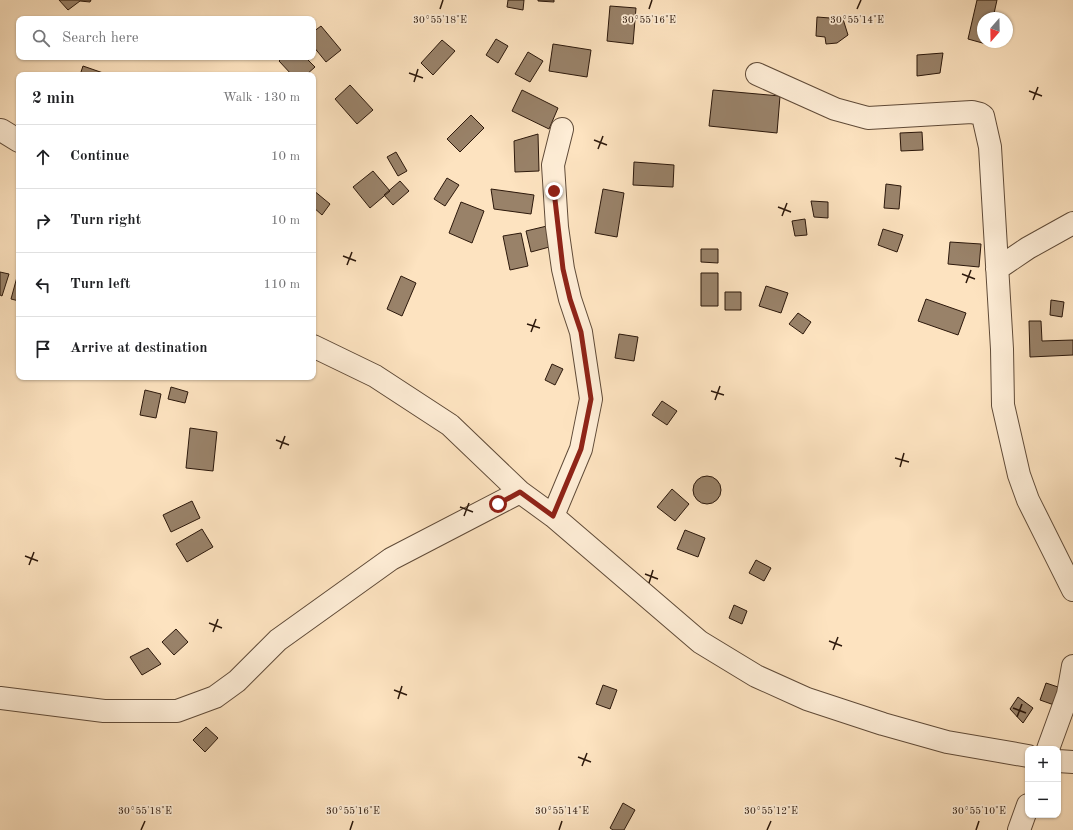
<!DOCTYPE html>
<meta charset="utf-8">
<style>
:root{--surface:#fff;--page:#f2f2f2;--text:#202124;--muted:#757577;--line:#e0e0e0}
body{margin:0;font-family:"Old Standard TT",serif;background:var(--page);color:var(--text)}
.controls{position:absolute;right:12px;bottom:12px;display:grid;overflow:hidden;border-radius:8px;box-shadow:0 1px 3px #0004}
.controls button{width:36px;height:36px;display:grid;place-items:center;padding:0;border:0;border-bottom:1px solid var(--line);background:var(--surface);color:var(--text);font:20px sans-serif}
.compass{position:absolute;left:977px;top:12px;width:36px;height:36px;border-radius:50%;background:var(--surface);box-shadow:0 1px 3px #0004;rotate:200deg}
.stop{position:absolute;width:12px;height:12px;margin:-9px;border:3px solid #8f2418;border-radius:50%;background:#fff}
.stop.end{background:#8f2418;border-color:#fff;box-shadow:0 1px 4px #0008}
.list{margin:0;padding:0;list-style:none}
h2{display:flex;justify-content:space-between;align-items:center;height:52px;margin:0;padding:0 16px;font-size:17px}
h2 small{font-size:13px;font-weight:400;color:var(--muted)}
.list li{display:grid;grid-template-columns:26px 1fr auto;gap:12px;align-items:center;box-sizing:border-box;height:64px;padding:0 16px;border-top:1px solid var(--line)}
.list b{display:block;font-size:15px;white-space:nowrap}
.list em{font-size:13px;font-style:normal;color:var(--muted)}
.icon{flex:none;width:22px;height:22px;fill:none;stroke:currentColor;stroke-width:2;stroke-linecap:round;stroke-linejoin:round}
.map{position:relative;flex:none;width:1073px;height:830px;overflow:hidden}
.search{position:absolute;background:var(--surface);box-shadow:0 1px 3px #0004;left:16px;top:16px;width:300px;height:44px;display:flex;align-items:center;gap:10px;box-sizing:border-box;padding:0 14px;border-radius:8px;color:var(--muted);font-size:15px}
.panel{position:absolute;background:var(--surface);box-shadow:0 1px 3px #0004;left:16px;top:72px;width:300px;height:308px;border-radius:8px}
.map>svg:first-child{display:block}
.building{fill:#998269;stroke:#2c180b}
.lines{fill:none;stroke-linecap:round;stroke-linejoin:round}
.minor-casing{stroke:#604b38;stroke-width:24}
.minor{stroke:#feedd6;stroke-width:22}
.route{stroke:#8f2418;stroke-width:5}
.ticks{fill:none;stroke:#2c180b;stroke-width:1.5}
.ticks-label{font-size:10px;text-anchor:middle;fill:#2c180b;stroke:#feedd6;stroke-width:3.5;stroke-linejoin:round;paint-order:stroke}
</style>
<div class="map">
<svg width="1073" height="830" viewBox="0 0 1073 830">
<rect width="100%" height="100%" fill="#fde3c0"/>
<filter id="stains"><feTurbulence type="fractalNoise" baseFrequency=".005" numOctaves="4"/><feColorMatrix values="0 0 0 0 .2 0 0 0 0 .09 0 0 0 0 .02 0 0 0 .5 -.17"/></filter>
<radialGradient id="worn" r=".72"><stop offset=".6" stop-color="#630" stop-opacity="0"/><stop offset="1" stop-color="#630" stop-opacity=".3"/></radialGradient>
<path class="building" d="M59,0H91L90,2L80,1L68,10Z
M508,0H524L523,10L507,7Z
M538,0H554V2L538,1Z
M977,0H997L993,18H983V42H986V44L968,39Z
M610,6L636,8L633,44L607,41Z
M817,17L843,19L848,35L837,43L826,44L825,37L816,36Z
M321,26L341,50L326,62L313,46V32Z
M496,39L508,46L498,63L486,55Z
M442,40L455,51L433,75L421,63Z
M553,44L591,50L587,77L549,71Z
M528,52L543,61L530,82L515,74Z
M943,53L940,73L917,76V55Z
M283,57H305L315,67L306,75H292L279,61Z
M83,66L109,75H80Z
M350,85L373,110L357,124L335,99Z
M522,90L558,108L549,129L512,111Z
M713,90L780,96L777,133L709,126Z
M471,115L484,128L460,152L447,139Z
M922,132L923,150L901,151L900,133Z
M538,134L539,171L515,172L514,141Z
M396,152L407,171L398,176L387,157Z
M634,162L674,165L673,187L633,185Z
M373,171L390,191L370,208L353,187Z
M447,178L459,185L445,206L434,199Z
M400,181L409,191L393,205L384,195Z
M886,184L901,186L899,209L884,208Z
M491,189L534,195L531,214L494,209Z
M603,189L624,193L617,237L595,233Z
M313,190L330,204L322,215L313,207Z
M811,201L828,202V218L814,217Z
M461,202L484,211L472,243L449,233Z
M805,219L807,235L795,236L792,221Z
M547,226L553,246L531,252L526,231Z
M883,229L903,235L897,252L878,245Z
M521,233L528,266L510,270L503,236Z
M950,242L981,244L979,267L948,264Z
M701,249H718V263L701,262Z
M0,272L9,274L2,296L0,295Z
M701,273H718V306H701Z
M401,276L416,283L402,316L387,309Z
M17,277L19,278V301L11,299Z
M766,286L788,293L781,313L759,306Z
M725,292H741V310H725Z
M926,299L966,313L958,335L918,321Z
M1051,300L1064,302L1062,317L1050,315Z
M798,313L811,322L803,334L789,324Z
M1029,321H1041L1042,341L1073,340V355L1030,357Z
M619,334L638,337L634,361L615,358Z
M552,364L563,369L555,385L545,380Z
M171,387L188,392L185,403L168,399Z
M145,390L161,394L156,418L140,415Z
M662,401L677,411L667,425L652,415Z
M190,428L217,432L213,471L186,468Z
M693 490a14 14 0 1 1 28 0a14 14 0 1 1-28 0Z
M672,489L689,504L675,521L657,507Z
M192,501L200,518L171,532L163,515Z
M202,529L213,547L187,562L176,544Z
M685,530L705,538L698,557L677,549Z
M756,560L771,568L764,581L749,573Z
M734,605L747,611L742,624L729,618Z
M176,629L188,642L174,655L162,642Z
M148,648L161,664L142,675L130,657Z
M1046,683L1064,689L1057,706L1040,700Z
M603,685L617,690L610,709L596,704Z
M1018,697L1033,708L1023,723L1010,709Z
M206,727L218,738L205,752L193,740Z
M623,803L635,810L624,830H613L610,828Z"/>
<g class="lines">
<defs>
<path id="minor" d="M757,74L835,109L868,118L972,112L980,114L983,116L990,147L1002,349L1003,405L1019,475L1028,500L1073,590
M1,130L19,141
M997,269L1028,248L1073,223
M313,346L375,376L450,425L520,492L553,516L700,642L756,676L807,699L883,724L947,742L1028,756
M553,516L581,449L591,399L581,332L570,299L563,269L557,227L553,165L562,129
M0,698L104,711H177L215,697L237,681L278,640L391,559L520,492
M1048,749L1068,694L1073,666
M1058,761L1073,762
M1019,830L1028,805"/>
</defs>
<use href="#minor" class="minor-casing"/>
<use href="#minor" class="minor"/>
</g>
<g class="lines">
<path class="route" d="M498,504L520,492L553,516L581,449L591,399L581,332L570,299L563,269L554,191"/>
</g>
<path class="ticks" d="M440,9L443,0M649,9L652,0M857,9L861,0M409,73L423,78M414,82L418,69M1029,91L1042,96M1033,100L1038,87M594,140L607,145M598,149L603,136M778,207L791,212M782,216L787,203M343,256L356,261M347,265L352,252M962,274L975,279M966,283L971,270M527,324L540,328M531,332L536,319M711,391L724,395M715,400L720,386M276,440L289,445M280,449L285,436M895,458L909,462M900,467L904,453M460,507L473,512M464,516L469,503M25,556L38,561M29,565L34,552M645,574L658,579M649,583L653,570M209,623L222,628M213,632L218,619M829,641L842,646M833,650L838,637M394,690L407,695M398,699L402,686M1013,708L1026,713M1017,717L1022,704M578,757L591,762M582,766L587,753M141,830L145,821M350,830L353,821M559,830L562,821M767,830L771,821M976,830L979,821"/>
<g class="ticks-label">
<text x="440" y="23">30°55'18"E</text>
<text x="649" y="23">30°55'16"E</text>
<text x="857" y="23">30°55'14"E</text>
<text x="145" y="814">30°55'18"E</text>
<text x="353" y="814">30°55'16"E</text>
<text x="562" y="814">30°55'14"E</text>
<text x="771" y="814">30°55'12"E</text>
<text x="979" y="814">30°55'10"E</text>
</g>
<rect width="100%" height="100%" filter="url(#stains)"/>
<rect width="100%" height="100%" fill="url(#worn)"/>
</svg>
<div class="controls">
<button>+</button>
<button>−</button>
</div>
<svg class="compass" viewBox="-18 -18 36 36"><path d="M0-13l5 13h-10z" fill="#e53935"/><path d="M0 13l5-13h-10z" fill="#757577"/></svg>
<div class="stop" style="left:498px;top:504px"></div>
<div class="stop end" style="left:554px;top:191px"></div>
<div class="search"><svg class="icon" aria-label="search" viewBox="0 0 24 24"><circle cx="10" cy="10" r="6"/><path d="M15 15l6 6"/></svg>Search here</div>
<section class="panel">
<h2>2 min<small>Walk · 130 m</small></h2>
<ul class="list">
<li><svg class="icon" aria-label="ahead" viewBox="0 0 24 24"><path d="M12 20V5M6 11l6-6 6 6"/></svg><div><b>Continue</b></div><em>10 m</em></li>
<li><svg class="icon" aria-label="right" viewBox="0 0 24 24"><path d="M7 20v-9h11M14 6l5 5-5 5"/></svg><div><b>Turn right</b></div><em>10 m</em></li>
<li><svg class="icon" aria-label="left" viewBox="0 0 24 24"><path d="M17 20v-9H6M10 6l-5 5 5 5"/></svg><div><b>Turn left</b></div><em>110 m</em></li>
<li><svg class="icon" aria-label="arrive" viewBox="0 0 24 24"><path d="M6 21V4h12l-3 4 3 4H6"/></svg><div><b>Arrive at destination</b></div></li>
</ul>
</section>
</div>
